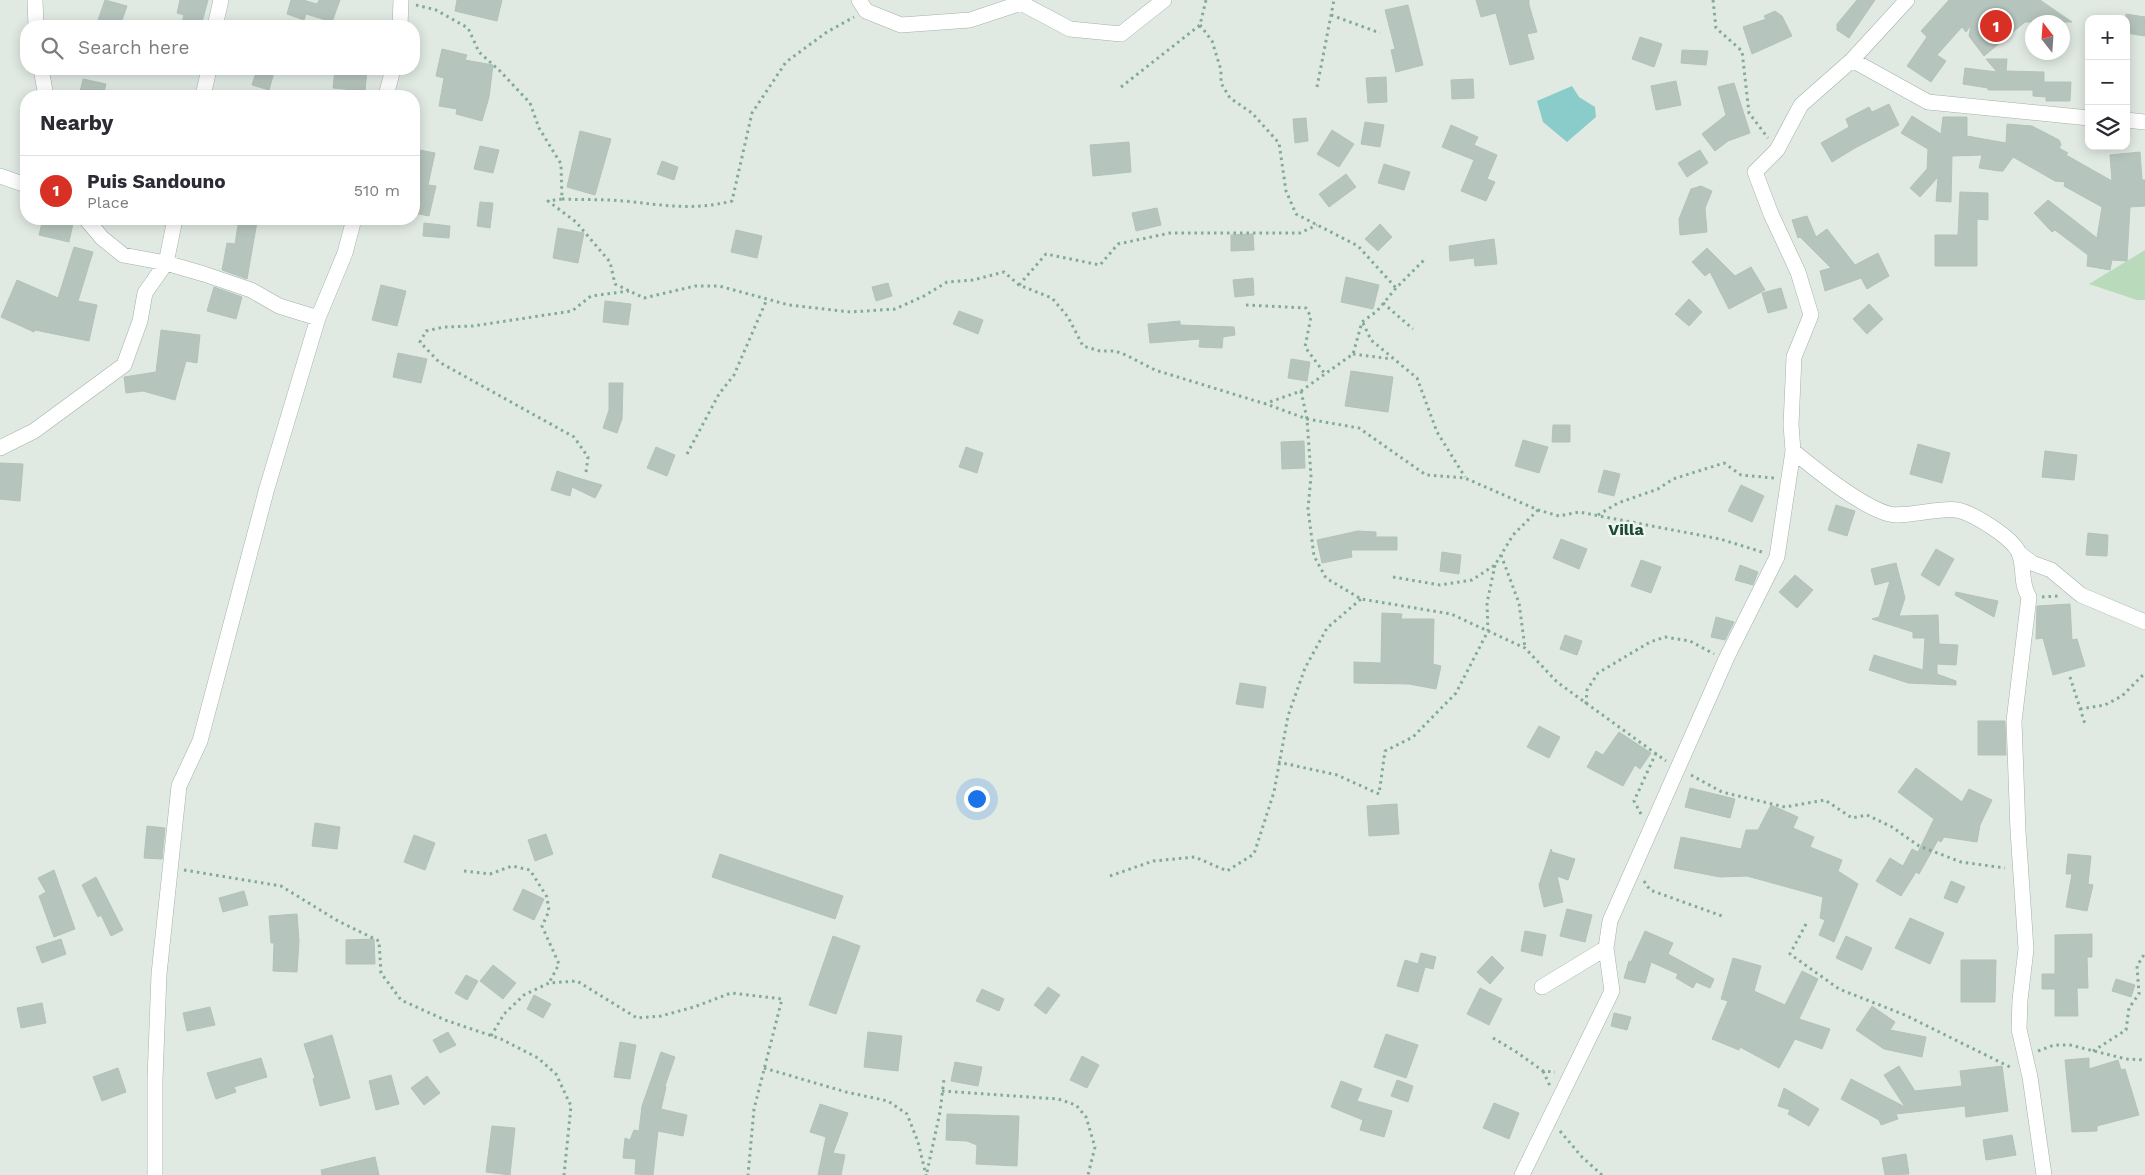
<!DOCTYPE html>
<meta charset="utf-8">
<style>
:root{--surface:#fff;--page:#f2f2f3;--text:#2b2b33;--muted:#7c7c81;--line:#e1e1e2;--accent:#d93025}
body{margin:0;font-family:"Work Sans",sans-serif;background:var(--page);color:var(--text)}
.controls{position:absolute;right:15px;top:15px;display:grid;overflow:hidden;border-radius:10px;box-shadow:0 2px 12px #0003}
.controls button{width:45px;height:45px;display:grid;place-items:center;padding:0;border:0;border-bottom:1px solid var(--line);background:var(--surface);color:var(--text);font:25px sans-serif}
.compass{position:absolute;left:2025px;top:15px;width:45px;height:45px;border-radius:50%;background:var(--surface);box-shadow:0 2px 12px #0003;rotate:343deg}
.you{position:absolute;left:976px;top:798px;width:18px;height:18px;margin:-12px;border:4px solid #fff;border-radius:50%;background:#1a73e8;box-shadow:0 0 0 8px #1a73e833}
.badge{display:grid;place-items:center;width:32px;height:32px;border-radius:50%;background:var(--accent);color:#fff;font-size:16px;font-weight:700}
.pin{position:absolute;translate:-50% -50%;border:2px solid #fff;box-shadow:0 1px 5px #0006}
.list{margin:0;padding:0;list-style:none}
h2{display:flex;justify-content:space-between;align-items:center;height:65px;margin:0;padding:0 20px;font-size:21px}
h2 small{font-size:16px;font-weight:400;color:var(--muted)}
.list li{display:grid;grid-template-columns:32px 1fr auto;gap:15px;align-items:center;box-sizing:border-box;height:70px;padding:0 20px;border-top:1px solid var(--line)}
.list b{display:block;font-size:19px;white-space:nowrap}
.list p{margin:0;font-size:16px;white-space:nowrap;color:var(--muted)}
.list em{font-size:16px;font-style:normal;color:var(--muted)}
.icon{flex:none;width:28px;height:28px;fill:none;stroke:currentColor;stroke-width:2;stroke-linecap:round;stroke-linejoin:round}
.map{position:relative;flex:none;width:2145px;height:1175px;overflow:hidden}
.search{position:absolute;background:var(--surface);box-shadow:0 2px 12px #0003;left:20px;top:20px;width:400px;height:55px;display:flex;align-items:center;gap:12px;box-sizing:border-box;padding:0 18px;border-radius:20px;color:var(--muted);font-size:19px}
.panel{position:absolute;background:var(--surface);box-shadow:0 2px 12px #0003;left:20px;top:90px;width:400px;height:135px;border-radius:20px}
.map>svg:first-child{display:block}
.green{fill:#badabc}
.water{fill:#8accc9}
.building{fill:#b5c4bc;stroke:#b3c3b9}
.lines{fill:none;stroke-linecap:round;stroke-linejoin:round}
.street-casing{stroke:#a3b1a9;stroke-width:16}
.path{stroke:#82ab96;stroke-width:3;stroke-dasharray:2.5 4;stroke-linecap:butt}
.street{stroke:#fff;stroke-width:15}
.labels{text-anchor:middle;stroke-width:4.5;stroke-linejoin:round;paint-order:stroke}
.neighbourhood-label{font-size:16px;font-weight:bold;fill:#1f4937;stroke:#f0f7f2}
</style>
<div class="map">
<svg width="2145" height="1175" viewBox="0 0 2145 1175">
<rect width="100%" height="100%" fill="#e0eae3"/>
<path class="green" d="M2145,250V300H2137L2089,284Z"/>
<path class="water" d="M1572,86L1579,97L1595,107L1596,117L1567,142L1543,122L1537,101Z"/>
<path class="building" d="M105,0L127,6L120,26H96Z
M180,0H208L201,26H181L184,15L177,13Z
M291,0H303L317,4L319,0H340L332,22L306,14L304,20L287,14Z
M457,0H502L497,21L455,11Z
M1476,0H1529V5L1537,32L1527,34L1534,59L1510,65L1496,13L1481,17Z
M1857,0H1875L1849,38L1837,30V24Z
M1949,0H2040L2072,22H2025L1984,56L1969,36L1971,25L1966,32L1962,27L1937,55L1946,61L1931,82L1907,66L1927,37L1921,31Z
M1408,5L1423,65L1396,72L1391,50L1395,49L1385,10Z
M1775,11L1782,16L1792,36L1752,54L1743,27L1766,19L1764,16Z
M2126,14L2145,17V36L2126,33Z
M1640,37L1662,44L1654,67L1632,59Z
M442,49L467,55L465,60L493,65L489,97L482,121L456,114L457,109L439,106L444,78L436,76Z
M1682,50L1708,51L1706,65L1681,63Z
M1986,59H2007L2006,71L2044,72V82H2071L2070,101H2046V97L2033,96V90H1988V88L1963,84L1965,68L1997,72Z
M257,69H275L269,90L252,85Z
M335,69H367L365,91L333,88Z
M1386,77L1387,102L1368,103L1366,78Z
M83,79L106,84L103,96H79Z
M1473,79L1474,98L1452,99L1451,80Z
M1676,81L1681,105L1656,110L1651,86Z
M1734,83L1750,133L1728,141L1715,151L1702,134L1726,115L1718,87Z
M1889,104L1899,125L1855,148L1832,162L1821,143L1849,127L1846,119L1869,107L1872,112Z
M1912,116L1941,134L1943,117H1967V136L2006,143L2007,124L2032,126L2059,140L2061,145L2059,148L2068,153L2066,155L2112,181L2110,155L2140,152L2142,180H2145V206L2130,207L2127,261L2112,260L2110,270L2087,266L2088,255L2055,230L2052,232L2034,213L2048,200L2097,238L2102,207L2064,186L2065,182L2055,181L2013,157L2003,171H1999L1979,168L1982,155L1952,156L1951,202L1936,201L1938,177L1920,197L1910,188L1927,169L1928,149L1901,133Z
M1306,118L1308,141L1295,143L1293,119Z
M1365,122L1384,125L1380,147L1361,144Z
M1451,125L1478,137L1474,145L1497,155L1487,179L1495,182L1486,201L1461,191L1474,160L1442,147Z
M1332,130L1354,144L1339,167L1317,154Z
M580,131L611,139L595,195L567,187Z
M1129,142L1131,172L1093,176L1090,145Z
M480,146L499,150L493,173L474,169Z
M414,149L435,153L428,185L436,186L429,216L414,213Z
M1700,150L1708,163L1687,177L1678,163Z
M662,161L678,167L674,180L657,174Z
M1384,164L1410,172L1404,190L1378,183Z
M1346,174L1356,187L1329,207L1319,194Z
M1701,186L1712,191L1705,208L1707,232L1680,235L1679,219L1691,189Z
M1960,192L1988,193V220L1977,219V266H1935V235H1958Z
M480,202L493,203L490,228L477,226Z
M1157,208L1161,225L1136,231L1132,213Z
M1807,216L1816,237L1827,229L1855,265L1878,253L1889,276L1867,289L1861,278L1825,291L1820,271L1831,268L1800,237L1798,238L1792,220Z
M43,219H74L69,242L39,235Z
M239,219L257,222L247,279L222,270L227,243L235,244Z
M424,223L450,226L449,238L423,236Z
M1380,224L1392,237L1378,251L1365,239Z
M558,228L584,233L578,263L553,258Z
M736,230L762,236L757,258L731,252Z
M1253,234L1254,250L1231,251V235Z
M1494,239L1497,264L1475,266L1474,258L1450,261L1449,246Z
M74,247L93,252L78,301L97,305L89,341L35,330L34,332L1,317L17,280L58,298Z
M1707,248L1735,276L1751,267L1765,290L1729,309L1710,272L1705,276L1692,262Z
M1346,277L1379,285L1373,309L1341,302Z
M1253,278L1254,295L1235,297L1233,280Z
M888,283L892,296L876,301L872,287Z
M381,285L406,291L397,326L372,320Z
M214,287L242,297L236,319L207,311Z
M1781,288L1787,308L1768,313L1762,293Z
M1689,299L1702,312L1689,326L1675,314Z
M605,301L631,304L628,325L603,322Z
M1869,304L1883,319L1867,334L1853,319Z
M959,311L983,320L978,334L953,324Z
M1180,321V325L1234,327L1235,335L1223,337L1222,348L1199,347L1200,339L1150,343L1148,324Z
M161,330L200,335L197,363L186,361L175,400L143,391L126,393L124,377L156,372Z
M398,353L427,359L421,383L393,377Z
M1291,359L1310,362L1307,381L1288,378Z
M1351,371L1393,377L1388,412L1345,406Z
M609,383H623L622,419L617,433L603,428L609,410Z
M1553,425H1570V442H1552Z
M1523,440L1548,447L1539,473L1515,466Z
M1304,441L1305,468L1282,469L1281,442Z
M1918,444L1950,453L1942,483L1910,474Z
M656,447L675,455L667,476L647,468Z
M966,447L983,453L977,473L959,467Z
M2045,451L2077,455L2074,480L2042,477Z
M0,463L23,464L20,501L0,499Z
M1604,470L1620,474L1614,496L1598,492Z
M557,471L575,477L602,485L595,498L572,487L570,496L551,490Z
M1741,485L1764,496L1752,522L1728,511Z
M1836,505L1855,511L1847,536L1828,530Z
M1358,531L1376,532V537H1397V550H1351L1352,557L1322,563L1317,540Z
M2088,533L2108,535L2107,556L2086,555Z
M1561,539L1587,549L1579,569L1553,558Z
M1936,549L1954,559L1939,586L1921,575Z
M1442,552L1461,555L1459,574L1440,571Z
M1641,560L1661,567L1651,593L1631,586Z
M1896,563L1905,598L1899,616L1938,615L1939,644L1958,645L1956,665L1937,664V674L1956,681V685L1908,683L1869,670L1874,655L1923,670L1925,638H1913V632L1872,619L1879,617L1890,581L1875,585L1871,569Z
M1740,565L1758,572L1753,585L1735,580Z
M1795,575L1813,590L1797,608L1779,592Z
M1956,592L1998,601L1994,617L1955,595Z
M2070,604L2072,640L2077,639L2085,666L2053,675L2043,638L2036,639L2037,606Z
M1382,613L1402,614L1401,619H1434L1433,664L1441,666L1436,689L1409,684L1354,683V662L1381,663Z
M1716,617L1734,622L1725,640L1711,637Z
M1565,635L1582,641L1577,655L1560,649Z
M1240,683L1266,687L1263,708L1236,704Z
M1978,721H2005L2006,755H1978Z
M1539,726L1560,737L1549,758L1527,747Z
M1619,732L1651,753L1640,769L1635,765L1623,786L1587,767L1596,751L1603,755Z
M1916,768L1962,802L1969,789L1992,800L1980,825L1977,842L1944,837L1941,842L1938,840L1919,874L1916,872L1901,896L1876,881L1890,858L1903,866L1912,849L1918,852L1934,819L1898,792Z
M1690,788L1735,799L1730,818L1685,807Z
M1397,804L1399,834L1369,836L1367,806Z
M1771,805L1798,817L1793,828L1814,837L1810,847L1842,860L1838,871L1858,884L1834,942L1819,935L1825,920L1820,918L1823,897L1747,876L1720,877L1674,868L1681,837L1741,849L1746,830H1758Z
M315,823L340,827L337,849L312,846Z
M147,826L165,828L162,859L144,858Z
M546,834L553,854L535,861L528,840Z
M414,835L435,843L425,870L404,862Z
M1551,849L1552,852L1575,859L1568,880L1557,876L1563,902L1544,907L1539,885Z
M720,854L843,896L835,919L712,877Z
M2068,854L2091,856L2088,884L2093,885L2087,911L2066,907L2072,874H2066Z
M54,870L75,929L54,937L39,896L46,892L38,878Z
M96,877L123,930L111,936L101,915L98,917L82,885Z
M1951,881L1965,887L1957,903L1944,898Z
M523,889L544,899L534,920L513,910Z
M244,891L248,905L223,912L219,898Z
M1567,909L1592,915L1585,942L1560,936Z
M297,914L299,941L297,972L273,971L274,943H271L269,916Z
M1910,918L1944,933L1930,964L1895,948Z
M1525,931L1546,935L1542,956L1521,951Z
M1645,931L1673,943L1668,954L1714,979L1710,988L1696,982L1693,988L1676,978L1678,974L1651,962L1645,983L1624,978L1629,961L1631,962Z
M2092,934V957H2087L2088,988H2077L2078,1016H2055V989H2042V974H2055V935Z
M833,936L860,946L836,1014L809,1005Z
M1846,936L1872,948L1862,970L1836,958Z
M61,939L66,954L42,963L36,947Z
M374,939L375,964H346V940Z
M1421,953L1436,957L1433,969L1425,967L1418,992L1397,986L1405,960L1418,964Z
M1492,956L1504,968L1490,984L1477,972Z
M1733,958L1761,966L1754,991L1785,1005L1802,971L1818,979L1799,1019L1830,1029L1822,1049L1795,1039L1779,1068L1740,1047L1739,1050L1712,1039L1728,1001L1721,999Z
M1961,960H1996L1995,1002H1961Z
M493,965L516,983L503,999L480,981Z
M466,975L478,981L467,1000L455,993Z
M2116,979L2135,985L2131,997L2112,991Z
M1048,987L1060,995L1046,1014L1034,1005Z
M1480,988L1502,999L1489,1025L1467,1014Z
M982,989L1004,999L999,1011L976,1001Z
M534,995L551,1004L543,1018L527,1009Z
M42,1003L46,1023L21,1028L17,1008Z
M1872,1006L1895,1022L1890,1030L1926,1037L1922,1057L1884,1049L1856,1030Z
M210,1007L215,1025L187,1031L183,1013Z
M1614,1013L1631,1017L1627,1030L1611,1026Z
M448,1032L456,1045L440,1053L433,1040Z
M868,1032L902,1036L898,1071L864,1067Z
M1386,1034L1418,1045L1406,1078L1374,1067Z
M332,1035L350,1098L320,1106L313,1079L315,1078L304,1044Z
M620,1042L636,1045L630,1079L614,1077Z
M661,1052L675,1057L665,1086L666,1087L661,1109L687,1115L683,1136L658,1131L653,1175L635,1174L636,1159L623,1158L625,1138L630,1140L634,1130L639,1131L642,1106Z
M1082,1056L1099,1065L1087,1088L1070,1080Z
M261,1058L267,1077L234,1087L236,1092L216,1099L207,1073Z
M2089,1058V1069L2118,1060L2121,1070L2125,1069L2139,1115L2097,1126V1131L2072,1132L2065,1060Z
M955,1062L982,1067L978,1086L951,1081Z
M1899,1066L1915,1091L1962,1086L1960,1071L2002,1066L2008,1111L1966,1117L1965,1106L1896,1114L1898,1119L1881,1125L1879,1120L1841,1099L1851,1079L1905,1107L1884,1075Z
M118,1068L126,1092L102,1101L93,1077Z
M391,1075L399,1104L376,1110L369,1081Z
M427,1076L440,1093L424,1105L411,1088Z
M1397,1080L1413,1086L1408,1102L1391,1096Z
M1341,1081L1362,1089L1357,1101L1392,1111L1384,1137L1360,1130L1363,1120L1331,1107Z
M1784,1088L1819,1109L1809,1126L1788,1114L1790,1110L1778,1106Z
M1494,1103L1519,1113L1509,1139L1483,1128Z
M820,1104L848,1113L833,1153L845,1155L841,1175H818L826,1137L810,1132Z
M947,1114L1019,1116L1017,1166L976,1164L977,1145L967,1141L946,1140Z
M492,1126L515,1128L510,1175L486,1172Z
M2012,1135L2016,1155L1986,1160L1983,1140Z
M1906,1154L1909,1174L1885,1175L1882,1158Z
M375,1157L379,1175H322L321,1170Z"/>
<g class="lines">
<defs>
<path id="street" d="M35,0L36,26
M859,0L866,11L901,25L970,20L1021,3L1070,29L1121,34L1164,0
M1907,0L1852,60L1801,105L1777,150L1755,172L1771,214L1798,272L1811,315L1794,357L1791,425L1793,451C1816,470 1860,506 1889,514C1905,518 1940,507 1957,510C1973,513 2013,538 2019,553C2025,567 2020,583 2029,597L2014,721L2018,831L2026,949L2020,1000L2019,1029L2030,1077L2044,1175
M215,26L221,0
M400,26L401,0
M1852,60L1928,102L2089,118
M41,69L46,96
M203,96L209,69
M386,96L393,69
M2126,120L2145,122
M0,176L26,185
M86,219L102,238L123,255L166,263L204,274L251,290L279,306L318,318
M0,448L34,431L124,365L140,321L145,293L166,263L175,219
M2019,553L2032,563L2051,570L2081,595L2145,622
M1542,987L1606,948
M155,1175V1079L159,974L179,786L200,741L267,488L318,318L345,253L354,219
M1522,1175L1612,991L1606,948L1610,921L1727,657L1777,557L1793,451"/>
</defs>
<use href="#street" class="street-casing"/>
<path class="path" d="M1713,0L1716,28L1742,51L1749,113L1768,138
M416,5L436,10L468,28L479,52L500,71L530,103L539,128L561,164L562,199L548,201L576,222L610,262L615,284L644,298L695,286H719L789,305L851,312L895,309L924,296L947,282L973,280L1004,272L1019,285L1052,298L1068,317L1083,346L1100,351H1115L1126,355L1155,370L1269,405L1307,419L1359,428L1426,475L1465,478L1538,510L1559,516L1579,512L1720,539L1762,552
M1331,15L1380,33
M1200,25L1212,41L1221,70V83L1230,98L1252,113L1279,143L1286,191L1296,214L1358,246L1396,288
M1121,87L1200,25L1206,0
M1317,87L1334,0
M562,199C583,200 604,199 624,201C663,205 693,211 732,201L752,113L786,62L827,32L854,17
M1019,285L1046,254L1100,265L1118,244L1170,233H1300L1317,225
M1383,303L1413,329
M1246,305L1306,308L1311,317L1305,347L1325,374
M1363,323L1371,340L1417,378L1437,432L1465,477
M1353,354L1392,359
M1301,391L1307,419L1311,476L1308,509L1314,556L1326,578L1361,599L1451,614L1525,648L1557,682L1666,761
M1264,404L1301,391L1353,354L1362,322L1377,311L1396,288L1426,258
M687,454L719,394L734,375L767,299
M586,472L588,457L574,437L439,362L420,342L426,331L444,327L473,326L572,311L591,296L629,291
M1598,515L1618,503L1658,489L1673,479L1724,463L1741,475L1774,478
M1501,555L1519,603L1525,648
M1393,577L1440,585L1472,580L1495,565L1513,535L1538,510
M2042,597L2058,596
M2070,677L2085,724
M1586,704L1587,690L1598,673L1650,642L1665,637L1690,641L1714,654
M2080,709L2105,705L2122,696L2145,673
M1278,762L1337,775L1379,794L1385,751L1413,737L1456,693L1488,631L1487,603L1495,565
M1691,775L1722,792L1785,807L1825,800L1852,818L1867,815L1892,827L1919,846L1961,862L2005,868
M1641,814L1634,801L1656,753
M184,870L281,886L338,921L379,941L381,973L401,1000L445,1020L501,1039L538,1058L556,1074L571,1106L564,1175
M464,871L490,874L512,866L530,870L547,897L549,911L542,926L559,964L549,983
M1110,876L1153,861L1195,857L1227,871L1254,854L1274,792L1288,716L1305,668L1327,628L1361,599
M1644,881L1650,890L1722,916
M1806,924L1790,954L1839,989L1905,1015L2012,1068
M491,1036L504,1014L524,995L549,983L577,981L637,1018L661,1016L694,1007L731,993L782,999L754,1109L748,1175
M1493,1038L1515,1051L1543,1071L1555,1072
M2038,1051L2054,1045H2070L2126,1059L2145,1060
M2093,1051L2126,1030L2129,1008L2139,994L2137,966L2145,953
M764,1068L846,1092L888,1101L907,1114L918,1142L926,1175
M1543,1071L1550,1086
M942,1091L1058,1099L1076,1105L1086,1117L1095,1147L1088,1175
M1560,1131L1582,1157L1602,1175
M927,1172L940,1112L944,1079"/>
<use href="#street" class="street"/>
</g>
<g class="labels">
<g class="neighbourhood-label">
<text x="1626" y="535">Villa</text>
</g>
</g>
</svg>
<div class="controls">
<button>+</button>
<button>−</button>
<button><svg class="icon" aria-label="layers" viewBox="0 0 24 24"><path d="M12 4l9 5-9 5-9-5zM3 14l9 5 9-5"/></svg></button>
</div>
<svg class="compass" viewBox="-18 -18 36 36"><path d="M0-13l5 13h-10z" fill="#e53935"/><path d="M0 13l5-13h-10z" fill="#7c7c81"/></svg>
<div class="you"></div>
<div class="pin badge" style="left:1996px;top:26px">1</div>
<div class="search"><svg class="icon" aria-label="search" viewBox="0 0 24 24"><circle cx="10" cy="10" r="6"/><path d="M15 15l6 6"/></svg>Search here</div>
<section class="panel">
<h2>Nearby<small></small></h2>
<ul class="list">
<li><span class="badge">1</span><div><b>Puis Sandouno</b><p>Place</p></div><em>510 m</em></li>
</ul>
</section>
</div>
